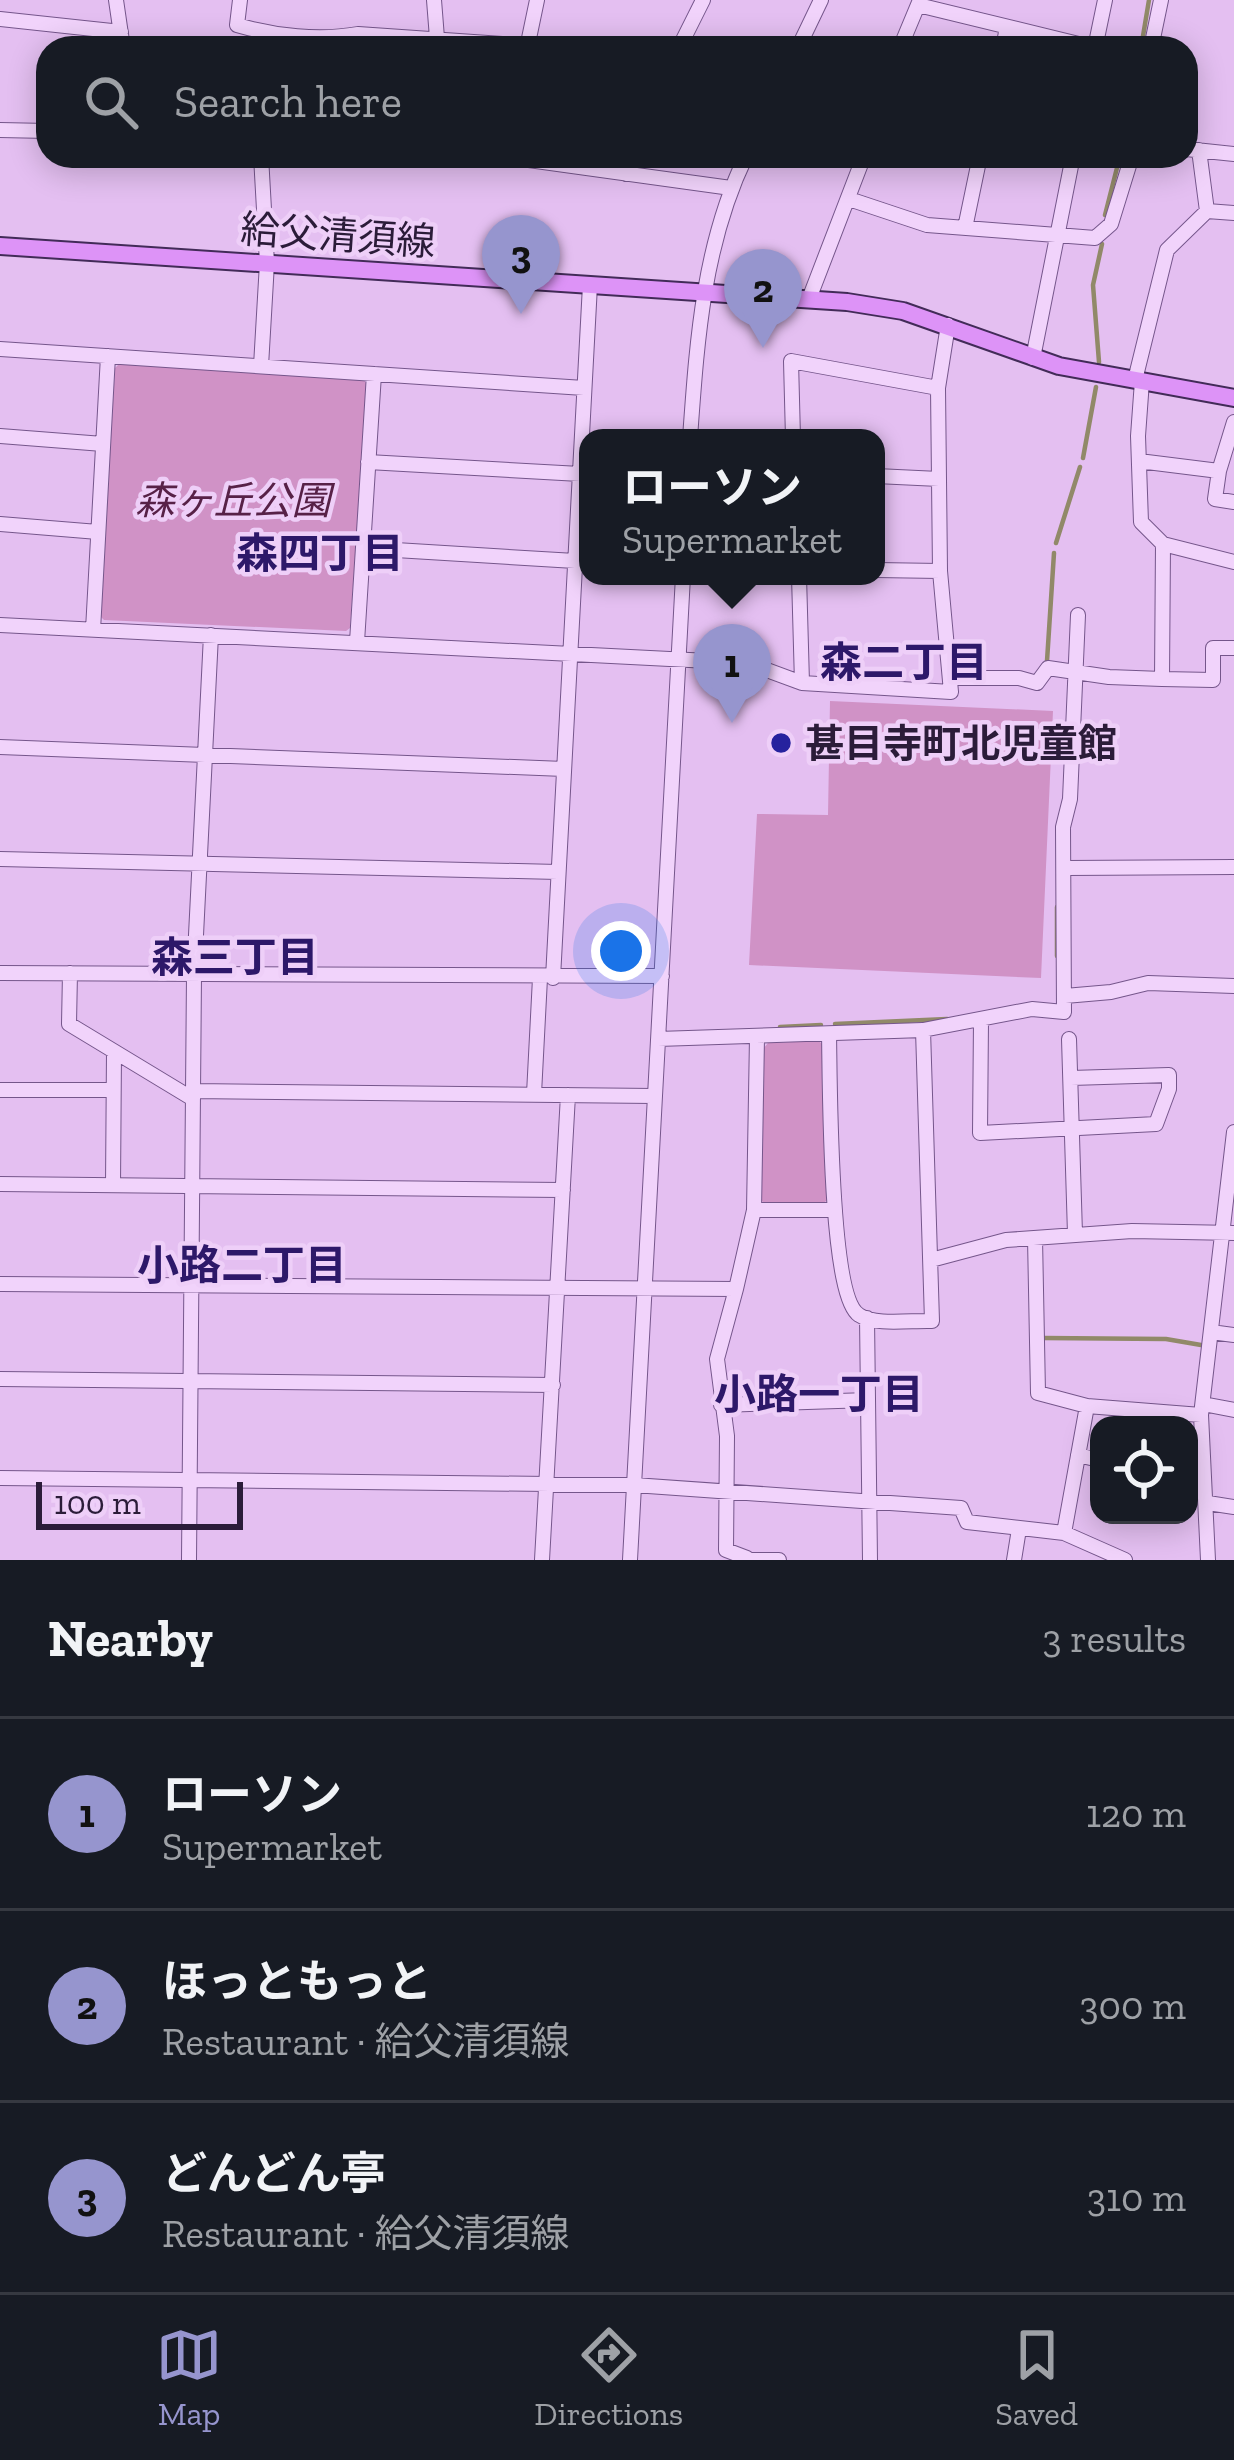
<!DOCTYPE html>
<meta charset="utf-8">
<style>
:root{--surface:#171b24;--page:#242831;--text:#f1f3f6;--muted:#9ea1a6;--line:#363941;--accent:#9695ce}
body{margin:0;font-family:"Zilla Slab","Noto Sans JP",serif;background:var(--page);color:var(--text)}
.controls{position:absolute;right:36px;bottom:36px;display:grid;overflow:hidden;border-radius:24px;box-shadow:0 6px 30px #0003}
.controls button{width:108px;height:108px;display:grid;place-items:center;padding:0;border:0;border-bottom:3px solid var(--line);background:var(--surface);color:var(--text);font:60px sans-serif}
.scale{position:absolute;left:36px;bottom:30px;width:207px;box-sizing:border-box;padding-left:12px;border:6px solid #2b1c39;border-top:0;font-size:33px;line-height:42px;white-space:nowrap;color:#2b1c39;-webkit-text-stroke:9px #eecff8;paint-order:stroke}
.you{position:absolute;left:621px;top:951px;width:42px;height:42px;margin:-30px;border:9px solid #fff;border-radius:50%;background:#1a73e8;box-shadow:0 0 0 18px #1a73e833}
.badge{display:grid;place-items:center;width:78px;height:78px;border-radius:50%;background:var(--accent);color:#111;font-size:39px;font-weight:700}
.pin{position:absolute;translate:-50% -99px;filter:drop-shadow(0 3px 6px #0008)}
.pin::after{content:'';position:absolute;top:63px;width:42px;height:36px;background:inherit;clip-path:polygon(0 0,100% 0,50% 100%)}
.popup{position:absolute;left:579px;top:429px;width:306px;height:156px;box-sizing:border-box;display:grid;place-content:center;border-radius:24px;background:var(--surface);filter:drop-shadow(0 3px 9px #0005);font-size:39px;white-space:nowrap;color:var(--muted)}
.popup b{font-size:45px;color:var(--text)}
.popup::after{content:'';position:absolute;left:50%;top:100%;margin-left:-24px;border:24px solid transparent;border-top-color:var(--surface)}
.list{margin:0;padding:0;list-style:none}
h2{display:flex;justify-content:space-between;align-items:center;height:156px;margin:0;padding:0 48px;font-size:51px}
h2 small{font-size:39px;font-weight:400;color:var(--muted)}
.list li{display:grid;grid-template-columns:78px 1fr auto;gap:36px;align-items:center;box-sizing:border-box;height:192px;padding:0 48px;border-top:3px solid var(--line)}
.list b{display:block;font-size:45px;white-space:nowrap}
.list p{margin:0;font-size:39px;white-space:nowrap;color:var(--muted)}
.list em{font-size:39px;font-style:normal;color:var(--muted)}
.icon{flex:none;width:66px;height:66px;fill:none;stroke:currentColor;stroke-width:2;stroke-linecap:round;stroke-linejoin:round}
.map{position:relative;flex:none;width:1234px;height:1560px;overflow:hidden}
.search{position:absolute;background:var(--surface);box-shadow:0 6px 30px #0003;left:36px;right:36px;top:36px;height:132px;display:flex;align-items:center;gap:30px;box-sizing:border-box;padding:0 42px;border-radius:36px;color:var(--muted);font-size:45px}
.sheet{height:732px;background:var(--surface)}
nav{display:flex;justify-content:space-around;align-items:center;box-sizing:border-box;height:168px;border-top:3px solid var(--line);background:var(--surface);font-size:33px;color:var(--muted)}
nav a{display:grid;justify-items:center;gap:6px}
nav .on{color:var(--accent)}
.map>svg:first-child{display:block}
.green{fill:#d092c6}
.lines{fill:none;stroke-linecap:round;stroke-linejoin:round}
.stream{stroke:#918969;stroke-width:4.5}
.minor-casing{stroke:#75568b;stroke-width:16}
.major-casing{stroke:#422b58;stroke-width:20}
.minor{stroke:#f1d3fb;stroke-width:14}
.major{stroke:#dd93f7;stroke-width:16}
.poi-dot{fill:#26229e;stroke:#eecff8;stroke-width:4.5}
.labels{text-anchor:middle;stroke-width:9;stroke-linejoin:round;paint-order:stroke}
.street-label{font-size:39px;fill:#2b1c39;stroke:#eecff8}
.park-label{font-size:39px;font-style:italic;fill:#572147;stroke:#eecff8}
.poi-label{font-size:39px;font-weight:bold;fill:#2b1c39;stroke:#eecff8;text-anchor:start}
.neighbourhood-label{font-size:42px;font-weight:bold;fill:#2d1869;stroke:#eecff8}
</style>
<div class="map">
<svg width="1234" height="1560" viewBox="0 0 1234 1560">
<rect width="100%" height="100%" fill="#e4bff1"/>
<path class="green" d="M120,363L363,379L367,384L350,628L346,631L104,620L100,616L115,368Z
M830,701L1053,711L1041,978L749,965L757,814L828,815Z
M819,1041L823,1045L827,1200L823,1204H765L759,1198L763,1049L768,1043Z"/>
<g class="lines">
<path class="stream" d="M1141,48L1149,0
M1105,215L1120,156
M1099,362L1093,285L1102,244
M1083,458L1096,387
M1056,543L1080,467
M1047,661L1054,553
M1057,907V956
M835,1024L947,1019
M780,1027L821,1025
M1043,1338L1166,1339L1201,1345"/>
<defs>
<path id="minor" d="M116,0L123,48
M240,0L237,25C275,36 319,41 358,34L559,48
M434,0L437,38
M918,5L1095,48
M0,19L121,32
M527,48L537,0
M679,48L703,0
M798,48L821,0
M900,48L920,0
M1003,48L1007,27
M1095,48L1105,0
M1151,48L1161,0
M0,130L48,131
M1186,149L1234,154
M1199,150L1207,211
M261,156L267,263L261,366
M499,156L731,188
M626,174L633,156
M849,199L927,225L1095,238L1111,224L1132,156
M965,228L980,156
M809,299L864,156
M0,349L584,388
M1033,358L1073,156
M1135,380L1167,250L1207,211L1234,213
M1142,381L1138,436L1141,522L1163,544L1234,562
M1234,422L1219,471L1215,499L1234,502
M0,436L103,444
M690,438C697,341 703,245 746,156
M793,438L791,361L938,388
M1139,461L1219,471
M368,462L580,474
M876,476L939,479
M0,524L98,532
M363,548L575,561
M876,570L940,571
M799,576L802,683
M0,625L748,663L802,683L951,692L940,571L938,388L948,325
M93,630L108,356
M357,642L374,374
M952,678H1019L1037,683L1048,668L1109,677L1162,679L1163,544
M1162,679L1213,680V648H1234
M0,747L564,769
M0,859L558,872
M1066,868L1234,867
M0,973L662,976
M70,973L69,1024L193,1099
M553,978L590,285
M1065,996L1111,992L1148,983L1234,986
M981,1021L980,1133L1156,1124L1169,1089V1075L1071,1078
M829,1034C830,1078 829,1296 859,1315C875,1326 912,1320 932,1321L923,1030
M658,1039L923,1030L1032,1009L1064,1012L1063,827L1070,799L1078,615
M1069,1039L1075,1234
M0,1090H113
M193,1091L654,1096
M534,1094L540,978
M0,1184L563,1190
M113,1185L114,1052
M754,1210H834
M1035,1238L1038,1393L1087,1406L1201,1415
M931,1260L1006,1240L1132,1231L1234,1233
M0,1284L736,1289L717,1359L727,1436L726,1550L747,1558
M736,1289L754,1210L757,1037
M867,1318L870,1560
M1211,1332L1234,1335
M0,1379L553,1385
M1203,1404L1234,1410
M721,1405L868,1400
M1078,1455L1099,1460
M0,1478L634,1485L961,1508L967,1522L1064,1533L1125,1560
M1208,1503L1234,1507
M1064,1533L1087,1406
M189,1560L194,975L211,635
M542,1560L568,1095
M630,1560L683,576
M747,1560H779
M1014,1560L1019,1529
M1208,1560L1201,1415L1234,1132"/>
<path id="major" d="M0,246L847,302L903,311L1059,366L1234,398"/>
</defs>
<use href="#minor" class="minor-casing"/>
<use href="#major" class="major-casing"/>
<use href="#minor" class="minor"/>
<use href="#major" class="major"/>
</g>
<circle class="poi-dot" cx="781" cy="743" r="12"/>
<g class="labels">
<g class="street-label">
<text transform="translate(338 235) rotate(4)" y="14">給父清須線</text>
</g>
<g class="park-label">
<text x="233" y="514">森ヶ丘公園</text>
</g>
<g class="poi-label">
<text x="805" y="757">甚目寺町北児童館</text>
</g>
<g class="neighbourhood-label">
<text x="320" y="568">森四丁目</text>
<text x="904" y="677">森二丁目</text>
<text x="235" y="972">森三丁目</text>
<text x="242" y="1280">小路二丁目</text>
<text x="819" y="1409">小路一丁目</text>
</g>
</g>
</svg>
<div class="controls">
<button><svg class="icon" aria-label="locate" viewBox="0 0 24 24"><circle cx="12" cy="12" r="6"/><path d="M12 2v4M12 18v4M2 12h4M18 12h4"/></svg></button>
</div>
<div class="scale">100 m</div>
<div class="you"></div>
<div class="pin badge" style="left:732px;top:723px">1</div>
<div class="popup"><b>ローソン</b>Supermarket</div>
<div class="pin badge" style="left:763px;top:348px">2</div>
<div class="pin badge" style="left:521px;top:314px">3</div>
<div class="search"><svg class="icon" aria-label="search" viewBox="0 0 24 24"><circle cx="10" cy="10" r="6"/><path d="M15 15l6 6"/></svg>Search here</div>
</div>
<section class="sheet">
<h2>Nearby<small>3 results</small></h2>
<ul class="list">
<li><span class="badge">1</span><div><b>ローソン</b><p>Supermarket</p></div><em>120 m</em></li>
<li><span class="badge">2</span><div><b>ほっともっと</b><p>Restaurant · 給父清須線</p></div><em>300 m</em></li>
<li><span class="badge">3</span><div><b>どんどん亭</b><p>Restaurant · 給父清須線</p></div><em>310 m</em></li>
</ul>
</section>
<nav>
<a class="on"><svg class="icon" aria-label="map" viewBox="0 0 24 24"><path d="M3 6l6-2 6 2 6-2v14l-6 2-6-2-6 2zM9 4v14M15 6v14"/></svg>Map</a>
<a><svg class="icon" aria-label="directions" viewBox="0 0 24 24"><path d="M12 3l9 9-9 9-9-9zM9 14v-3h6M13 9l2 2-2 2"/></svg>Directions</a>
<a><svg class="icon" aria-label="saved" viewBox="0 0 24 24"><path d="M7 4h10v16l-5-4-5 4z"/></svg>Saved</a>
</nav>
